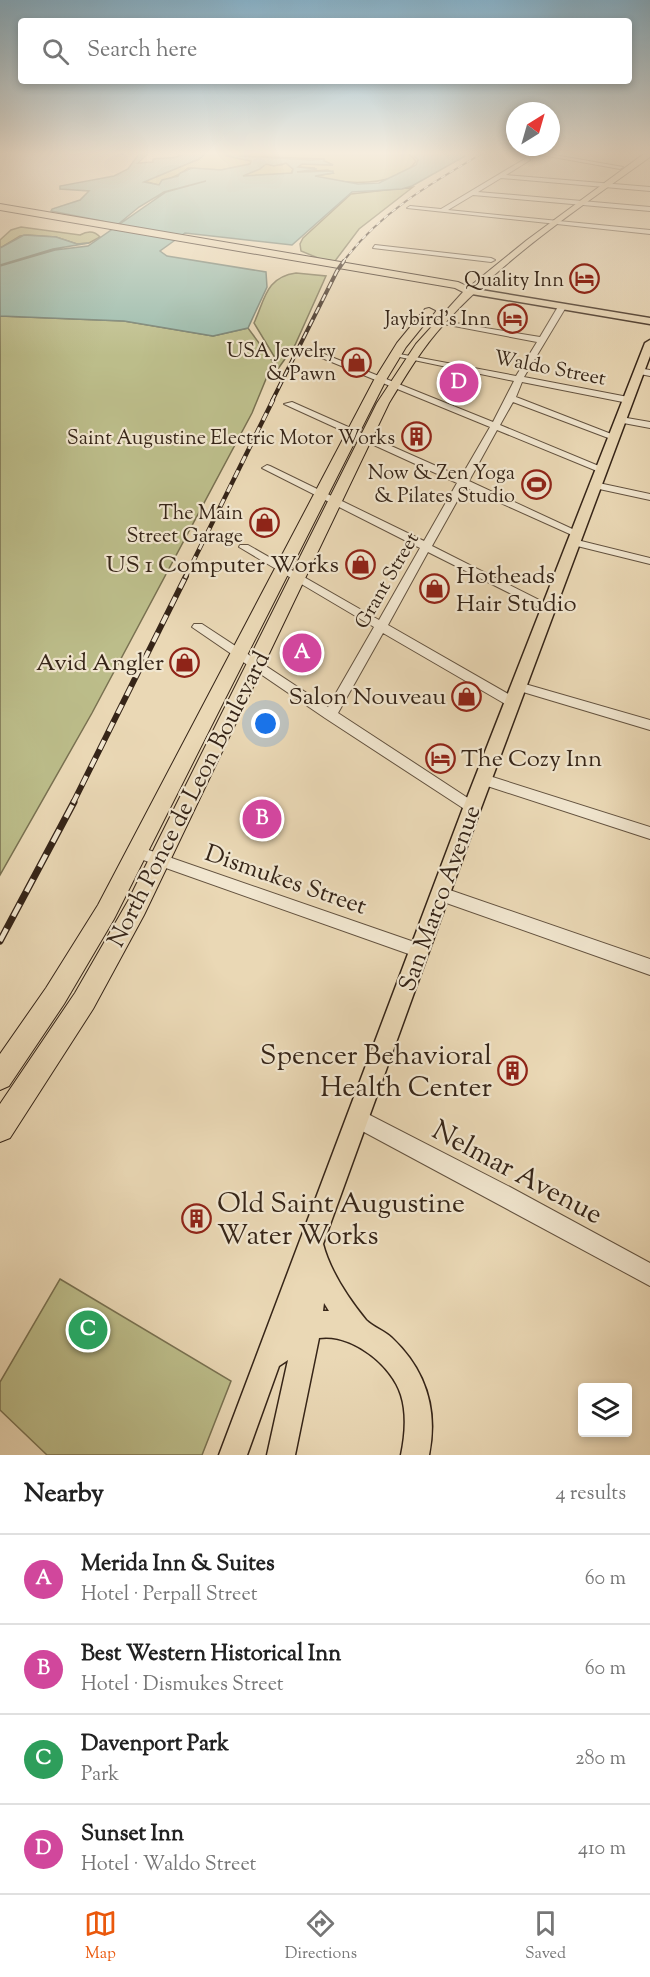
<!DOCTYPE html>
<meta charset="utf-8">
<style>
:root{--surface:#fff;--page:#f6f6f6;--text:#222;--muted:#767676;--line:#e0e0e0;--accent:#ea580c}
body{margin:0;font-family:"Sorts Mill Goudy",serif;background:var(--page);color:var(--text)}
.controls{position:absolute;right:18px;bottom:18px;display:grid;overflow:hidden;border-radius:6px;box-shadow:0 3px 9px #0003}
.controls button{width:54px;height:54px;display:grid;place-items:center;padding:0;border:0;border-bottom:2px solid var(--line);background:var(--surface);color:var(--text);font:30px sans-serif}
.compass{position:absolute;left:506px;top:102px;width:54px;height:54px;border-radius:50%;background:var(--surface);box-shadow:0 3px 9px #0003;rotate:37deg}
.you{position:absolute;left:266px;top:724px;width:21px;height:21px;margin:-15px;border:4px solid #fff;border-radius:50%;background:#1a73e8;box-shadow:0 0 0 9px #1a73e833}
.badge{display:grid;place-items:center;width:39px;height:39px;border-radius:50%;background:var(--accent);color:#fff;font-size:20px;font-weight:700}
.pin{position:absolute;translate:-50% -50%;border:3px solid #fff;box-shadow:0 2px 6px #0006}
.list{margin:0;padding:0;list-style:none}
h2{display:flex;justify-content:space-between;align-items:center;height:78px;margin:0;padding:0 24px;font-size:26px}
h2 small{font-size:20px;font-weight:400;color:var(--muted)}
.list li{display:grid;grid-template-columns:39px 1fr auto;gap:18px;align-items:center;box-sizing:border-box;height:90px;padding:0 24px;border-top:2px solid var(--line)}
.list b{display:block;font-size:22px;white-space:nowrap}
.list p{margin:0;font-size:20px;white-space:nowrap;color:var(--muted)}
.list em{font-size:20px;font-style:normal;color:var(--muted)}
.icon{flex:none;width:33px;height:33px;fill:none;stroke:currentColor;stroke-width:2;stroke-linecap:round;stroke-linejoin:round}
.map{position:relative;flex:none;width:650px;height:1455px;overflow:hidden}
.search{position:absolute;background:var(--surface);box-shadow:0 3px 9px #0003;left:18px;right:18px;top:18px;height:66px;display:flex;align-items:center;gap:15px;box-sizing:border-box;padding:0 21px;border-radius:6px;color:var(--muted);font-size:22px}
.sheet{height:438px;background:var(--surface)}
nav{display:flex;justify-content:space-around;align-items:center;box-sizing:border-box;height:84px;border-top:2px solid var(--line);background:var(--surface);font-size:16px;color:var(--muted)}
nav a{display:grid;justify-items:center;gap:3px}
nav .on{color:var(--accent)}
.map>svg:first-child{display:block}
.green{fill:#bcbd8a;stroke:#797151;stroke-width:1.5}
.water{fill:#98baab;stroke:#717e70;stroke-width:1.5;fill-rule:evenodd}
.lines{fill:none;stroke-linecap:round;stroke-linejoin:round}
.minor-casing{stroke:#63523f;stroke-width:2}
.major-casing{stroke:#362518;stroke-width:3}
.highway-casing{stroke:#362518;stroke-width:2}
.minor{fill:#f1e6cf;fill-rule:evenodd}
.major{fill:#ead8b5;fill-rule:evenodd}
.highway{fill:#ead8b5;fill-rule:evenodd}
.rail-far4-casing{stroke:#362518;stroke-width:2}
.rail-far3-casing{stroke:#362518;stroke-width:4}
.rail-far2-casing{stroke:#362518;stroke-width:4.5}
.rail-far1-casing{stroke:#362518;stroke-width:6}
.rail-casing{stroke:#362518;stroke-width:7}
.rail-far4{stroke:#f1e6cf;stroke-width:1.5;stroke-dasharray:5;stroke-linecap:butt}
.rail-far3{stroke:#f1e6cf;stroke-width:2;stroke-dasharray:7;stroke-linecap:butt}
.rail-far2{stroke:#f1e6cf;stroke-width:3;stroke-dasharray:8;stroke-linecap:butt}
.rail-far1{stroke:#f1e6cf;stroke-width:4;stroke-dasharray:10;stroke-linecap:butt}
.rail{stroke:#f1e6cf;stroke-width:4.5;stroke-dasharray:14;stroke-linecap:butt}
.labels{text-anchor:middle;stroke-width:4.5;stroke-linejoin:round;paint-order:stroke}
.far-poi-label{font-size:20px;fill:#362518;stroke:#f1e6cf;text-anchor:end}
.far-street-label{font-size:20px;fill:#362518;stroke:#f1e6cf}
.poi-label{font-size:24px;fill:#362518;stroke:#f1e6cf;text-anchor:end}
.street-label{font-size:24px;fill:#362518;stroke:#f1e6cf}
.near-poi-label{font-size:28px;fill:#362518;stroke:#f1e6cf;text-anchor:end}
.near-street-label{font-size:28px;fill:#362518;stroke:#f1e6cf}
</style>
<div class="map">
<svg width="650" height="1455" viewBox="0 0 650 1455">
<rect width="100%" height="100%" fill="#ead8b5"/>
<filter id="stains"><feTurbulence type="fractalNoise" baseFrequency=".00333" numOctaves="4"/><feColorMatrix values="0 0 0 0 .2 0 0 0 0 .09 0 0 0 0 .02 0 0 0 .5 -.17"/></filter>
<radialGradient id="worn" r=".72"><stop offset=".6" stop-color="#630" stop-opacity="0"/><stop offset="1" stop-color="#630" stop-opacity=".3"/></radialGradient>
<path class="green" d="M203,153H230L228,156L252,161L250,164L221,170L188,168C179,177 168,177 159,185L143,181L199,159L204,155Z
M255,153H408L416,161C400,188 339,185 314,176L333,173L328,170L297,172L315,168L298,167L302,164L333,165L324,161V159L238,156Z
M286,163L293,169L291,174L243,176L264,164L281,165Z
M413,187L359,229L335,261L323,260L301,251L300,244L303,238L351,194Z
M21,227L80,235C87,231 94,230 100,237L89,243L77,244L56,237L28,235L20,236L0,248V240L11,230Z
M296,273L326,276L295,345L275,373L274,369L277,361L254,323C265,299 266,277 296,273Z
M0,316L124,321L213,336L248,328L273,362L252,413L92,713L0,875Z
M60,1279L231,1381L202,1455H47L0,1410V1382Z"/>
<path class="water" d="M181,153H203L204,155L199,159L144,182L159,185L162,180L178,176L180,173L192,168L221,170L250,164L251,161L227,156L230,153H255L248,156H239L311,160L324,159V161L333,165L302,164L298,167L317,169L297,172L333,171V173L315,176L358,184L379,183L416,165L418,160L411,153H465V156L412,186L402,189L352,192L292,245L185,233L160,251L167,256L266,272L267,287L248,328L213,336L124,321L0,316V266L55,250L88,246L166,192L206,181L164,192L139,207L116,226L102,221L51,211L52,209L80,200L89,191L60,189V186L114,176L128,169L139,154L146,155L138,163L153,162V159C163,157 173,160 182,155ZM286,163L293,169L292,173L243,176L260,169L266,164L274,166Z
M24,235L56,237L77,244L89,243L53,249L0,265V248Z"/>
<g class="lines">
<defs>
<path id="minor" d="M531,153H543L623,167L620,169Z
M528,157L530,160L506,175L650,187V191L501,178L478,192L650,207V211L473,195L448,210L650,230V234L407,208L410,206L441,209Z
M375,245L491,258L495,260L491,262L373,248Z
M559,305L566,307L524,377L628,397L632,400L628,403L522,382L516,397L619,437L611,439L513,402L500,425L606,469L601,472L597,471L497,430L469,481L581,533L580,535H572L465,487L432,546L555,608L549,612L545,611L428,552L388,625L517,699L519,702L517,705H507L383,633L338,713L477,804L479,808L477,812L472,814L325,718L192,627L194,624H202L328,707L374,627L239,547L240,545H248L379,620L420,548L262,468L267,465L270,466L424,541L457,483L284,404L292,402L461,477L490,427L317,356L324,354L493,422L514,381L390,355L394,353L516,376L537,342L433,322L437,320L540,337Z
M638,368L650,370V376L635,373V369Z
M621,417L650,422V428L618,422V418Z
M594,482L650,494V500L590,487V483Z
M573,539L650,558V564L569,544L568,542Z
M518,682L650,720V730L513,689L512,686Z
M483,774L650,827V839L478,783L476,779L478,775Z
M137,846L420,944L426,946L428,951L426,956L420,958L132,856L129,852L132,848Z
M441,887L650,959V975L435,899L433,894L435,889Z
M358,1109L510,1187L650,1263V1286L351,1125L349,1118L351,1111Z"/>
<path id="major" d="M469,288L650,318V324L466,293V289Z
M650,340V356L481,808L323,1244C330,1271 349,1299 366,1320C373,1327 385,1331 392,1338C426,1370 438,1410 429,1455H401C405,1436 407,1414 401,1395C392,1365 351,1333 319,1338L295,1455H267L288,1360L279,1366L247,1455H219L463,808L645,343ZM324,1303L329,1311H323Z"/>
<path id="highway" d="M645,153H650V157C580,207 502,260 444,324C422,348 406,375 389,403L144,915L93,1009L10,1138L0,1142V1104L75,993L128,901L377,403L416,344L463,292L455,288L0,210V204L458,282L469,287L527,240Z
M429,308L435,311L406,347L386,380L114,919L64,1004L9,1086L0,1090V1054L46,988L98,905L374,380L397,343L425,309Z"/>
</defs>
<use href="#minor" class="minor-casing"/>
<use href="#major" class="major-casing"/>
<use href="#highway" class="highway-casing"/>
<use href="#minor" class="minor"/>
<use href="#major" class="major"/>
<use href="#highway" class="highway"/>
<defs>
<path id="rail-far4" d="M343,262C380,212 430,184 483,153"/>
<path id="rail-far3" d="M272,401L337,271L344,261"/>
<path id="rail-far2" d="M185,578L273,400"/>
<path id="rail-far1" d="M73,803L186,576"/>
<path id="rail" d="M0,941L74,802"/>
</defs>
<use href="#rail-far4" class="rail-far4-casing"/>
<use href="#rail-far3" class="rail-far3-casing"/>
<use href="#rail-far2" class="rail-far2-casing"/>
<use href="#rail-far1" class="rail-far1-casing"/>
<use href="#rail" class="rail-casing"/>
<use href="#rail-far4" class="rail-far4"/>
<use href="#rail-far3" class="rail-far3"/>
<use href="#rail-far2" class="rail-far2"/>
<use href="#rail-far1" class="rail-far1"/>
<use href="#rail" class="rail"/>
</g>
<linearGradient id="sky" x2="0" y2="1"><stop stop-color="#88b6d0"/><stop offset="0.43" stop-color="#f6edde"/><stop offset="1" stop-color="#f6edde" stop-opacity="0"/></linearGradient>
<rect width="650" height="356" fill="url(#sky)"/>
<defs>
<symbol id="hotel-ring" viewBox="-11 -11 22 22"><circle r="9.5" fill="#f1e6cf" stroke="#8f2418" stroke-width="1.5"/><path d="M-6-4.5h1.5V1H6V5H4.5V3h-9V5H-6ZM-4 0a1.8 1.8 0 1 1 3.6 0ZM.5 0V-2.5h3Q6-2.5 6 0Z" fill="#8f2418"/></symbol>
<symbol id="shop-ring" viewBox="-11 -11 22 22"><circle r="9.5" fill="#f1e6cf" stroke="#8f2418" stroke-width="1.5"/><path d="M-5-2.5h2.3a2.7 3.5 0 0 1 5.4 0H5L5.5 6h-11ZM-1.5-2.5h3a1.5 2.3 0 0 0-3 0Z" fill="#8f2418"/></symbol>
<symbol id="building-ring" viewBox="-11 -11 22 22"><circle r="9.5" fill="#f1e6cf" stroke="#8f2418" stroke-width="1.5"/><path d="M-4-6H4V6H1V3H-1V6H-4ZM-2.5-4.3h1.7v1.8h-1.7ZM.8-4.3h1.7v1.8H.8ZM-2.5-1h1.7V.8h-1.7ZM.8-1h1.7V.8H.8Z" fill="#8f2418"/></symbol>
<symbol id="stadium-ring" viewBox="-11 -11 22 22"><circle r="9.5" fill="#f1e6cf" stroke="#8f2418" stroke-width="1.5"/><path d="M0-5a6.5 5 0 1 0 0 10a6.5 5 0 1 0 0-10ZM-3.5-1.8h7v3.6h-7Z" fill="#8f2418"/></symbol>
</defs>
<g fill-rule="evenodd">
<use href="#hotel-ring" x="568" y="262" width="33" height="33"/>
<use href="#hotel-ring" x="496" y="302" width="33" height="33"/>
<use href="#shop-ring" x="340" y="346" width="33" height="33"/>
<use href="#building-ring" x="400" y="420" width="33" height="33"/>
<use href="#stadium-ring" x="520" y="468" width="33" height="33"/>
<use href="#shop-ring" x="248" y="506" width="33" height="33"/>
<use href="#shop-ring" x="344" y="548" width="33" height="33"/>
<use href="#shop-ring" x="418" y="572" width="33" height="33"/>
<use href="#shop-ring" x="168" y="646" width="33" height="33"/>
<use href="#shop-ring" x="450" y="680" width="33" height="33"/>
<use href="#hotel-ring" x="424" y="742" width="33" height="33"/>
<use href="#building-ring" x="496" y="1054" width="33" height="33"/>
<use href="#building-ring" x="180" y="1202" width="33" height="33"/>
</g>
<g class="labels">
<g class="far-poi-label">
<text x="564" y="286">Quality Inn</text>
<text x="491" y="325">Jaybird's Inn</text>
<text x="336" y="357">USA Jewelry<tspan x="336" dy="23">&amp; Pawn</tspan></text>
<text x="395" y="444">Saint Augustine Electric Motor Works</text>
<text x="515" y="479">Now &amp; Zen Yoga<tspan x="515" dy="23">&amp; Pilates Studio</tspan></text>
<text x="243" y="519">The Main<tspan x="243" dy="23">Street Garage</tspan></text>
</g>
<g class="far-street-label">
<text transform="translate(550 367) rotate(11)" y="7">Waldo Street</text>
<text transform="translate(386 580) rotate(-60)" y="7">Grant Street</text>
</g>
<g class="poi-label">
<text x="339" y="572">US 1 Computer Works</text>
<text x="456" y="583" text-anchor="start">Hotheads<tspan x="456" dy="28">Hair Studio</tspan></text>
<text x="164" y="670">Avid Angler</text>
<text x="446" y="704">Salon Nouveau</text>
<text x="461" y="766" text-anchor="start">The Cozy Inn</text>
</g>
<g class="street-label">
<text transform="translate(188 799) rotate(-63)" y="8">North Ponce de Leon Boulevard</text>
<text transform="translate(286 879) rotate(19)" y="8">Dismukes Street</text>
<text transform="translate(439 898) rotate(-70)" y="8">San Marco Avenue</text>
</g>
<g class="near-poi-label">
<text x="492" y="1064">Spencer Behavioral<tspan x="492" dy="32">Health Center</tspan></text>
<text x="217" y="1212" text-anchor="start">Old Saint Augustine<tspan x="217" dy="32">Water Works</tspan></text>
</g>
<g class="near-street-label">
<text transform="translate(518 1171) rotate(28)" y="10">Nelmar Avenue</text>
</g>
</g>
<rect width="100%" height="100%" filter="url(#stains)"/>
<rect width="100%" height="100%" fill="url(#worn)"/>
</svg>
<div class="controls">
<button><svg class="icon" aria-label="layers" viewBox="0 0 24 24"><path d="M12 4l9 5-9 5-9-5zM3 14l9 5 9-5"/></svg></button>
</div>
<svg class="compass" viewBox="-18 -18 36 36"><path d="M0-13l5 13h-10z" fill="#e53935"/><path d="M0 13l5-13h-10z" fill="#767676"/></svg>
<div class="you"></div>
<div class="pin badge" style="left:302px;top:653px;background:#d1479c">A</div>
<div class="pin badge" style="left:262px;top:819px;background:#d1479c">B</div>
<div class="pin badge" style="left:88px;top:1330px;background:#2e9e5b">C</div>
<div class="pin badge" style="left:459px;top:383px;background:#d1479c">D</div>
<div class="search"><svg class="icon" aria-label="search" viewBox="0 0 24 24"><circle cx="10" cy="10" r="6"/><path d="M15 15l6 6"/></svg>Search here</div>
</div>
<section class="sheet">
<h2>Nearby<small>4 results</small></h2>
<ul class="list">
<li><span class="badge" style="background:#d1479c">A</span><div><b>Merida Inn &amp; Suites</b><p>Hotel · Perpall Street</p></div><em>60 m</em></li>
<li><span class="badge" style="background:#d1479c">B</span><div><b>Best Western Historical Inn</b><p>Hotel · Dismukes Street</p></div><em>60 m</em></li>
<li><span class="badge" style="background:#2e9e5b">C</span><div><b>Davenport Park</b><p>Park</p></div><em>280 m</em></li>
<li><span class="badge" style="background:#d1479c">D</span><div><b>Sunset Inn</b><p>Hotel · Waldo Street</p></div><em>410 m</em></li>
</ul>
</section>
<nav>
<a class="on"><svg class="icon" aria-label="map" viewBox="0 0 24 24"><path d="M3 6l6-2 6 2 6-2v14l-6 2-6-2-6 2zM9 4v14M15 6v14"/></svg>Map</a>
<a><svg class="icon" aria-label="directions" viewBox="0 0 24 24"><path d="M12 3l9 9-9 9-9-9zM9 14v-3h6M13 9l2 2-2 2"/></svg>Directions</a>
<a><svg class="icon" aria-label="saved" viewBox="0 0 24 24"><path d="M7 4h10v16l-5-4-5 4z"/></svg>Saved</a>
</nav>
